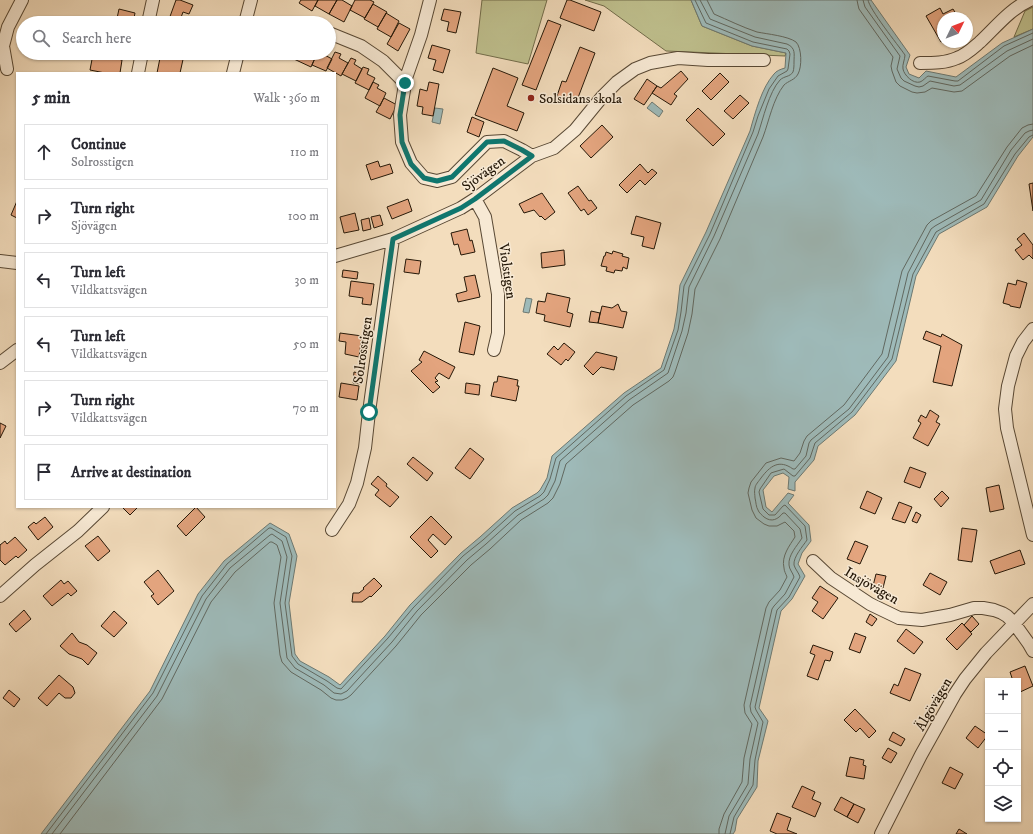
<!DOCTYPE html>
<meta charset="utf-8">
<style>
:root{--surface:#fff;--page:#f7f7f7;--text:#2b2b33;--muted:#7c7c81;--line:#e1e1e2}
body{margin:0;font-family:"IM FELL DW Pica",serif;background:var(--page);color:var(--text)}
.controls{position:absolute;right:12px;bottom:12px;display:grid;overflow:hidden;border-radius:0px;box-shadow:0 1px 3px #0004}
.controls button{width:36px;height:36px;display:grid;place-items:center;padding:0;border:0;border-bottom:1px solid var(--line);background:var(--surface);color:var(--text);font:20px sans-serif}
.compass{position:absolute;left:937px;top:12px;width:36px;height:36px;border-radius:50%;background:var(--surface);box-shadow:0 1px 3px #0004;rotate:47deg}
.stop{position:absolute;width:12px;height:12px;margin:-9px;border:3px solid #0f766e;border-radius:50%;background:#fff}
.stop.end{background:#0f766e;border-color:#fff;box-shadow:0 1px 4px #0008}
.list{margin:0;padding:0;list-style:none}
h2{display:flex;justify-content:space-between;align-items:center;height:52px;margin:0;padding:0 16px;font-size:17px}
h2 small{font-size:13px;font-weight:400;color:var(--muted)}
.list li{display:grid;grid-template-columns:26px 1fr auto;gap:12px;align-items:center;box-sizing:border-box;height:56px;margin:0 8px 8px;padding:0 8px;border:1px solid var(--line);border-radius:0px}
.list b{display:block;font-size:15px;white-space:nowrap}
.list p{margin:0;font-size:13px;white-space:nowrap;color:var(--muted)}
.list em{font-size:13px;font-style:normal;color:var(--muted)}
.icon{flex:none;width:22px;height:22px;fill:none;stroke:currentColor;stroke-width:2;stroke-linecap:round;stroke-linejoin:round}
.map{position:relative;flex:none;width:1033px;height:834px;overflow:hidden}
.search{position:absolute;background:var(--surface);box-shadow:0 1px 3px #0004;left:16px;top:16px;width:320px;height:44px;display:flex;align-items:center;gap:10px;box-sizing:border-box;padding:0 14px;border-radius:22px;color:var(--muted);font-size:15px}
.panel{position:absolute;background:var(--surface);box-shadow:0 1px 3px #0004;left:16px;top:72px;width:320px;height:436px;border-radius:0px}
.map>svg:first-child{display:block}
.green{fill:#bfc08e;stroke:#726c4a}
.water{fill:#9ebab9;stroke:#6d7972}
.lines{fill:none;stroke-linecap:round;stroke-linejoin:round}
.shore{stroke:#616860;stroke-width:1}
.building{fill:#e3a47e;stroke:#241707}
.minor-casing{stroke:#584834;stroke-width:14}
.minor{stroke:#f7e9d4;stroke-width:12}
.route{stroke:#0f766e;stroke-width:5}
.poi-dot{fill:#8f2418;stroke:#f7e9d4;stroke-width:1.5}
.labels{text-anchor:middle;stroke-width:3;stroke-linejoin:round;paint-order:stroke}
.poi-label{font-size:14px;fill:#241707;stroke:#f7e9d4;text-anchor:start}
.street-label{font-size:14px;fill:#241707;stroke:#f7e9d4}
</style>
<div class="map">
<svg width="1033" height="834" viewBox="0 0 1033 834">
<rect width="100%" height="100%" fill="#f3ddbd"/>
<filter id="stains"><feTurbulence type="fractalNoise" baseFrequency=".005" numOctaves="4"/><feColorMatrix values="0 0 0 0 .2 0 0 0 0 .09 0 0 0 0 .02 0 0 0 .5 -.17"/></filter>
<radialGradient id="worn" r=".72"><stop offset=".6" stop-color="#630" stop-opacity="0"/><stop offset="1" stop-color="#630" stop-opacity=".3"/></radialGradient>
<path class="green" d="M482,0H547L528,64L476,53Z
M585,0H691L702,26L752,46L786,53L785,56L666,51L604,6Z
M1033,7V29L1014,37L1025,11Z"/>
<path class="water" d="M691,0H871L910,55L906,67L909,74L919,78L926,71L956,77L1002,43L1033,29V137L1018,156L987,207L939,234L916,276L896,361L855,415L818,446L814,460L795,482V491L788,489L789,477L783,473L774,476L763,490L766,507L772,512L788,493L794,495L788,503L809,525L811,541L802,553L798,564L805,576L792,599L781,611L759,708L768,721L758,761L757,787L737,819L735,831L733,834H41L150,691L198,594L224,561L270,523L289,534L297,556L289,603L295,654L300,661L329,677L340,685L385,636L410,605L461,553L480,537L512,508L537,493L540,490L547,478L552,456L624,393L661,368L674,329L677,312L680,285L706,232L750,131C755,113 762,87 774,74C776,71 781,69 785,68L786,53L752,46L702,26Z
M652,102L663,111L659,117L647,108Z
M435,108L443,109L440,124L432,122Z
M526,298L532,299L529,313L523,312Z"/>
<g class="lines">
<path class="shore" d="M857,0L858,5L859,9L893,57L891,66L892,71L896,82L900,86L912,92L917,93L925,92L932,88L954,92L962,91L1010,56L1033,45
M863,0L865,7L900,56L897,69L901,78L904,81L915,86L919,87L923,86L930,81L954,86L960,85L1007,51L1033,39
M868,0C869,9 898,45 905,55C905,59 902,65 903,69C904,75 913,84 920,82C923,81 926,77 928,76L955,81H958L1004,46L1033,33
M46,834L153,693L202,596L227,564L269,528H271L286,537L292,556L285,603L292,656L298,664L327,681L337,688L341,689L388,638L413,608L463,556L483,540L515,511L540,496L544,492L550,479L556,458L626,396L664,370L678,330L681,312L684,286L710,234L753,132L758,116L769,89L778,76L787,71L788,69L790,54L789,51L787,49L753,42L706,23L695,0
M52,834L157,696L206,599L230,568L270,535L272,534L282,541L287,557L280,603L287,658L295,668L324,685L334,693L341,694L347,691L392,642L417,611L467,560L486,544L518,515L544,499L548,495L555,481L560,461L629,400L668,373L682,331L686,313L689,287L714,236L758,134C763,119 769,92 780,80C784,76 790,77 793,72C794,69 794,65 794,62C794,54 796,48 787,44L755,37L710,19L700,0
M60,834L162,699L211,602L235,572L270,542H272L277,545L281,557L274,603L280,655L282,662L291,672L321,690L331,698L336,700H342L347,698L351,695L396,646L421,615L471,565L490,549L521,520L548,503L553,498L560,484L566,464L633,405L669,381L673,377L675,372L688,333L692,314L695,289L720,239L763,137C769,121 773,99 784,85C788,81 795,80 798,74C802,67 802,48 796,42C788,36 767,34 757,32C742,27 728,20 714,14L707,0
M719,834V829L724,814L742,782L744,758L752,724L745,713L744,705L766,608L769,602L780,590L787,577C786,574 784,571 784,568C781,556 790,545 795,537L794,531L785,522L777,526H769L764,524L756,518L752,510L748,493L749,488L751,482L766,463L781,458L794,461L800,453L804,441L807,436L844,405L882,354L902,271L927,225L931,221L976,196L1007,147L1022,128L1028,125L1033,124
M725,834L729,816L748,784L750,759L758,723L751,712L750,706L772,609L774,606L785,594L794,577C793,573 789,569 789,565C788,555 797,546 802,538L800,529L785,513H783C778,519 772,523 764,517C762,515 759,513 758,510C756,507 756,502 755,498C755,495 754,492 755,488C755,485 759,481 761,478C770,466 779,459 793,469H795L806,456L809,443L811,440L849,409L888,357L908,273L931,229L935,226L981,200L1011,150L1025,133L1029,131L1033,130
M730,834L734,817L753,785L755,760L763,722L756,710L755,707L777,610L789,597L800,577C799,573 795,569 794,565C793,557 803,546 807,540L805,526L785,505L783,506L775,515H769L763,509L759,492L760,489L771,473L774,472L784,469L793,476H795L810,458L815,443L852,412L892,359L913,274L936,232L984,204L1015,154L1029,137L1033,135"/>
</g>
<path class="building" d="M176,0H180L193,5L189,14L183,12L179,23H171L168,22Z
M301,0H318L312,11L299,3Z
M318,0H337L329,14L315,6Z
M337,0H342L352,6L344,22L329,14Z
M355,0H370L374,2L365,18L350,10Z
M567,0H570L601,12L594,31L560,18Z
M373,4L387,12L378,27L364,19Z
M940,8L943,14L953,9L958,17L955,18H943V41L941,42L926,16Z
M119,9L135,13L133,23H116Z
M444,9L461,12L456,33L447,31L449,22L441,20Z
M386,13L399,21L391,37L377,29Z
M548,20L561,25L536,90L522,85Z
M399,23L410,29L398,51L387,44Z
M432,45L450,50L443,73L433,70L436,60L428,58Z
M580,47L595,53L576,103L557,96L562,81L566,82Z
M335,52L341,54L339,58L348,63L341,76L327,68Z
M161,53H175L184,55L180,73H157Z
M281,53H300L296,60Z
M300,53H315L317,54L311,67L296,60Z
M317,53H324L323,54L332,59L326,71L312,65Z
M93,54L122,60L120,73H105L90,70Z
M351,58L356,60L354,64L362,69L356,81L342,74Z
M363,67L369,69L367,74L375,78L369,90L355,83Z
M493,68L518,78L507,106L524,113L517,131L475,115Z
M681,71L688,79L674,94L677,96L671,105L652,93L657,86L661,88Z
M720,73L729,82L711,100L702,91Z
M647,79L657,86L644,105L634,99Z
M373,82L379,85L377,88L386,93L380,106L365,98Z
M429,82L439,84L433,116L422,114L423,107L417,106L420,89L427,91Z
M740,95L749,103L733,119L724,111Z
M384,98L397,105L390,119L376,112Z
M698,108L725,134L713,146L686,120Z
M472,117L484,122L479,137L467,132Z
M602,125L613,137L591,158L580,146Z
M378,161L380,167L390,164L393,173L371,180L366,165Z
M640,164L648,173L652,169L657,173L645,185L640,180L627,193L619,185Z
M1033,183V211L1029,184Z
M578,186L589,201L591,200L597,208L588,215L584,209L581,211L568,193Z
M542,193L555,212L545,220L541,216L540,217L534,210L524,213L519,204Z
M408,199L412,211L392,219L387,207Z
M17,201V218L11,215Z
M355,213L359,230L344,233L340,217Z
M380,215L383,225L374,228L371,217Z
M636,216L661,223L654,249L642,246L644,237L631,234Z
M369,218L371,229L363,231L361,220Z
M467,229L470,241L472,240L475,252L461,255L458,244L454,245L451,233Z
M1024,233L1033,245V259L1029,255L1023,260L1015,250L1022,245L1017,239Z
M564,250L565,265L542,268L541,253Z
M613,251L623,254L622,256L629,258L627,269L623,267L622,271L615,270L614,273L606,271L607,267L601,266L604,256H605L606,252L612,254Z
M406,259L421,261L419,274L404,272Z
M343,270L358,272L357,279L342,277Z
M475,275L480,297L458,302L456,294L467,291L464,277Z
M1017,280L1027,283L1020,308L1010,306V305L1003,303L1008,283L1016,285Z
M351,281L374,284L371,305L362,304L363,298L349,296Z
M547,293L570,298L567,312L573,314L570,327L544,321L545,315L536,313L538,301L545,302Z
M618,304L621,311L627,312L623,328L598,323L602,306L612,308Z
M591,311L600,313L598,323L589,322Z
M465,322L480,326L474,355L459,352Z
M926,331L941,337L942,334L962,345L952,386L933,382L941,346L923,339Z
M340,333L362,336L359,357L345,354L346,342L339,341Z
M564,343L575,352L568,361L566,359L561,365L547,354L554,346L558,350Z
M424,351L455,367L449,379L439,373L435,378L438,381L435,382L440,387L433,393L411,371L422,362L419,360Z
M596,352L617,357L614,370L601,367L593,375L584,366Z
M354,372L363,374L361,384L353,383Z
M498,376L518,380L517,386H519L516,401L491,396L494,382H497Z
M341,383L359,386L357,400L339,397Z
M466,383L480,385L479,395L465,393Z
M930,410L939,416L936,422L940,424L928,446L913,438L921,423L918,421L921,415L926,418Z
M0,423L6,426L0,438Z
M470,448L484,459L470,479L455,468Z
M413,457L433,473L427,481L407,464Z
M910,467L926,473L920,488L904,482Z
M378,476L387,484L386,486L399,497L390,507L375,495L379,490L371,484Z
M999,485L1004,509L990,512L986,488Z
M867,491L882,498L875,514L860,508Z
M942,491L949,498L941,507L934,499Z
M899,502L912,507L905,523L892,519Z
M122,507H138L130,515Z
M196,507L205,517L186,536L177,526Z
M916,512L921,515L917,523L912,521Z
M431,516L452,537L445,545L433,534L428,540L438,551L431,558L410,537Z
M45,517L53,527L38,540L28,527L34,522L36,524Z
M962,528L977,530L972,562L958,560Z
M98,536L110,551L98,561L85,546Z
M15,537L27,550L18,558L16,556L5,565L0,560V545L5,541L7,544Z
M855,541L868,546L860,564L847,559Z
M1020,550L1025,564L995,574L990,561Z
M158,570L174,591L158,605L151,596L154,594L144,582Z
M930,573L947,582L940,595L923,585Z
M876,574L886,576L883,588L873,586Z
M374,578L382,586L371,597L370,596L362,602H352L353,593H359L364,589L363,588Z
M61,580L64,584L68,581L77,591L71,596L68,593L52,606L43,596Z
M820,586L838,598L823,619L812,611L818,602L812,598Z
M24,610L31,619L16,632L9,624Z
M114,611L127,623L114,637L101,626Z
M870,614L877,619L872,626L866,622Z
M972,616L979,624L971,632L964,625Z
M962,623L972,634L957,650L946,639Z
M906,629L923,642L914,654L897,641Z
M72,633L79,642L87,645L97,653L88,665L82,659L69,654L60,646Z
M855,633L866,637L860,653L849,649Z
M813,645L833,652L830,661L825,660L818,680L807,676L815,655L810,653Z
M1025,666L1033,686L1018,693V681H1013L1010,672Z
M905,668L921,674L910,701L890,693L894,684L898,686Z
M59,675L73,687L75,693L71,698H65L59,693L47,706L38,698Z
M9,690L20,699L14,707L3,698Z
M855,709L876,731L869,738L860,728L856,732L844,720Z
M975,726L988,735L978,748L966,738Z
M893,732L905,739L901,746L889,740Z
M888,748L897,753L891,763L882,758Z
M850,757L864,760L863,765L866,766L864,779L846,776Z
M950,767L963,774L955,789L942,783Z
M802,786L815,792L812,799L821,803L815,817L792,807Z
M841,797L854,804L847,817L834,810Z
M854,804L865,809L858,823L847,817Z
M777,813L791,818L787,830L797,834H777L770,831Z
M959,829L967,834H956Z"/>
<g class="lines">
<defs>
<path id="minor" d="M430,0L421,35L406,78L400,115L402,142L411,163L424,178L437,181L452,177L487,142L504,141L522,150L532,156
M148,23L153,0
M245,23L251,0
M329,33L361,46L383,61L405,83
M920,63C933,63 946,63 957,58C966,55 973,48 980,42C996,27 1010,9 1030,0
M7,69L3,46L8,27L22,0
M138,73L142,53
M233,73L238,53
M475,199L485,217L498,294V333L494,350
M335,256L393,239L461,208L475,199L532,156L554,148L575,130L602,97L617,82L635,69L650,63L678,58L708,60H764
M0,261L17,263
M1033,329L1023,342L1016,356L1008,386L1005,409L1007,428L1033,535
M0,363L17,350
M332,530L349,504L357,483L365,448L369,412L393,239
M813,561L831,578L870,604L899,618L922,620L950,615L974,608H983L994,610L1002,613L1007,616L1014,623L1029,644L1033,651
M0,596L35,565L78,531L103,507
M881,834L921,755L955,694L965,679L986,653L1033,604"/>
</defs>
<use href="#minor" class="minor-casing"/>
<use href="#minor" class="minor"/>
</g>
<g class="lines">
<path class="route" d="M369,412L393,239L461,208L475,199L532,156L522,150L504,141L487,142L452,177L437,181L424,178L411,164L402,142L400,115L405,83"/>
</g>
<circle class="poi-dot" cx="531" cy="98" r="4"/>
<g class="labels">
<g class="poi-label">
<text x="539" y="103">Solsidans skola</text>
</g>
<g class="street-label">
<text transform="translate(483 173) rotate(-36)" y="5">Sjövägen</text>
<text transform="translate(508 271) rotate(82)" y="5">Violstigen</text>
<text transform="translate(362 350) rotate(-82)" y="5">Solrosstigen</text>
<text transform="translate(872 585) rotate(30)" y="5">Insjövägen</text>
<text transform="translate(933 704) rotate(-60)" y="5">Älgövägen</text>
</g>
</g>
<rect width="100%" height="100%" filter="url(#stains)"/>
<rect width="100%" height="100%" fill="url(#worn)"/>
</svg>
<div class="controls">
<button>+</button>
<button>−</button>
<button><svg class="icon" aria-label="locate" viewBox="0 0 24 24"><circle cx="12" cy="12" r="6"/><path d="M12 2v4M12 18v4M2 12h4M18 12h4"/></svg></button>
<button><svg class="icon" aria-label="layers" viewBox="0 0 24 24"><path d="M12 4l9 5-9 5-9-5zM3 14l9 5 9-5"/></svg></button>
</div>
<svg class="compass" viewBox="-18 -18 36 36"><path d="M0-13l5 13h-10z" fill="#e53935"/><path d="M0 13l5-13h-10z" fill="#7c7c81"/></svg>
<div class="stop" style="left:369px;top:412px"></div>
<div class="stop end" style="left:405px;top:83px"></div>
<div class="search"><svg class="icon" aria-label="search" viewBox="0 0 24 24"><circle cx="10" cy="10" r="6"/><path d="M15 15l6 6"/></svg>Search here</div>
<section class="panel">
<h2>5 min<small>Walk · 360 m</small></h2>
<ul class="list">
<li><svg class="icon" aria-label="ahead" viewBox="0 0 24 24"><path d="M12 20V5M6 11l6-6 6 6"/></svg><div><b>Continue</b><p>Solrosstigen</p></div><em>110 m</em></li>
<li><svg class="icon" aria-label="right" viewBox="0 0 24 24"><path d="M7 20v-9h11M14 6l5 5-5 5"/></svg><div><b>Turn right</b><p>Sjövägen</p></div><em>100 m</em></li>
<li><svg class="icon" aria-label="left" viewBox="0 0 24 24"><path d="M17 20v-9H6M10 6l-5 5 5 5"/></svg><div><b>Turn left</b><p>Vildkattsvägen</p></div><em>30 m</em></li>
<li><svg class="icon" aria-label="left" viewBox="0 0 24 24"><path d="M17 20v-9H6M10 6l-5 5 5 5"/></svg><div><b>Turn left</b><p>Vildkattsvägen</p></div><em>50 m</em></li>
<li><svg class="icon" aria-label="right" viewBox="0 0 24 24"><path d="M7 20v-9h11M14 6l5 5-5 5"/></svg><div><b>Turn right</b><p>Vildkattsvägen</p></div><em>70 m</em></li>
<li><svg class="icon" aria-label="arrive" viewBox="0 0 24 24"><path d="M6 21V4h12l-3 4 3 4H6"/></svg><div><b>Arrive at destination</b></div></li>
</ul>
</section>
</div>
